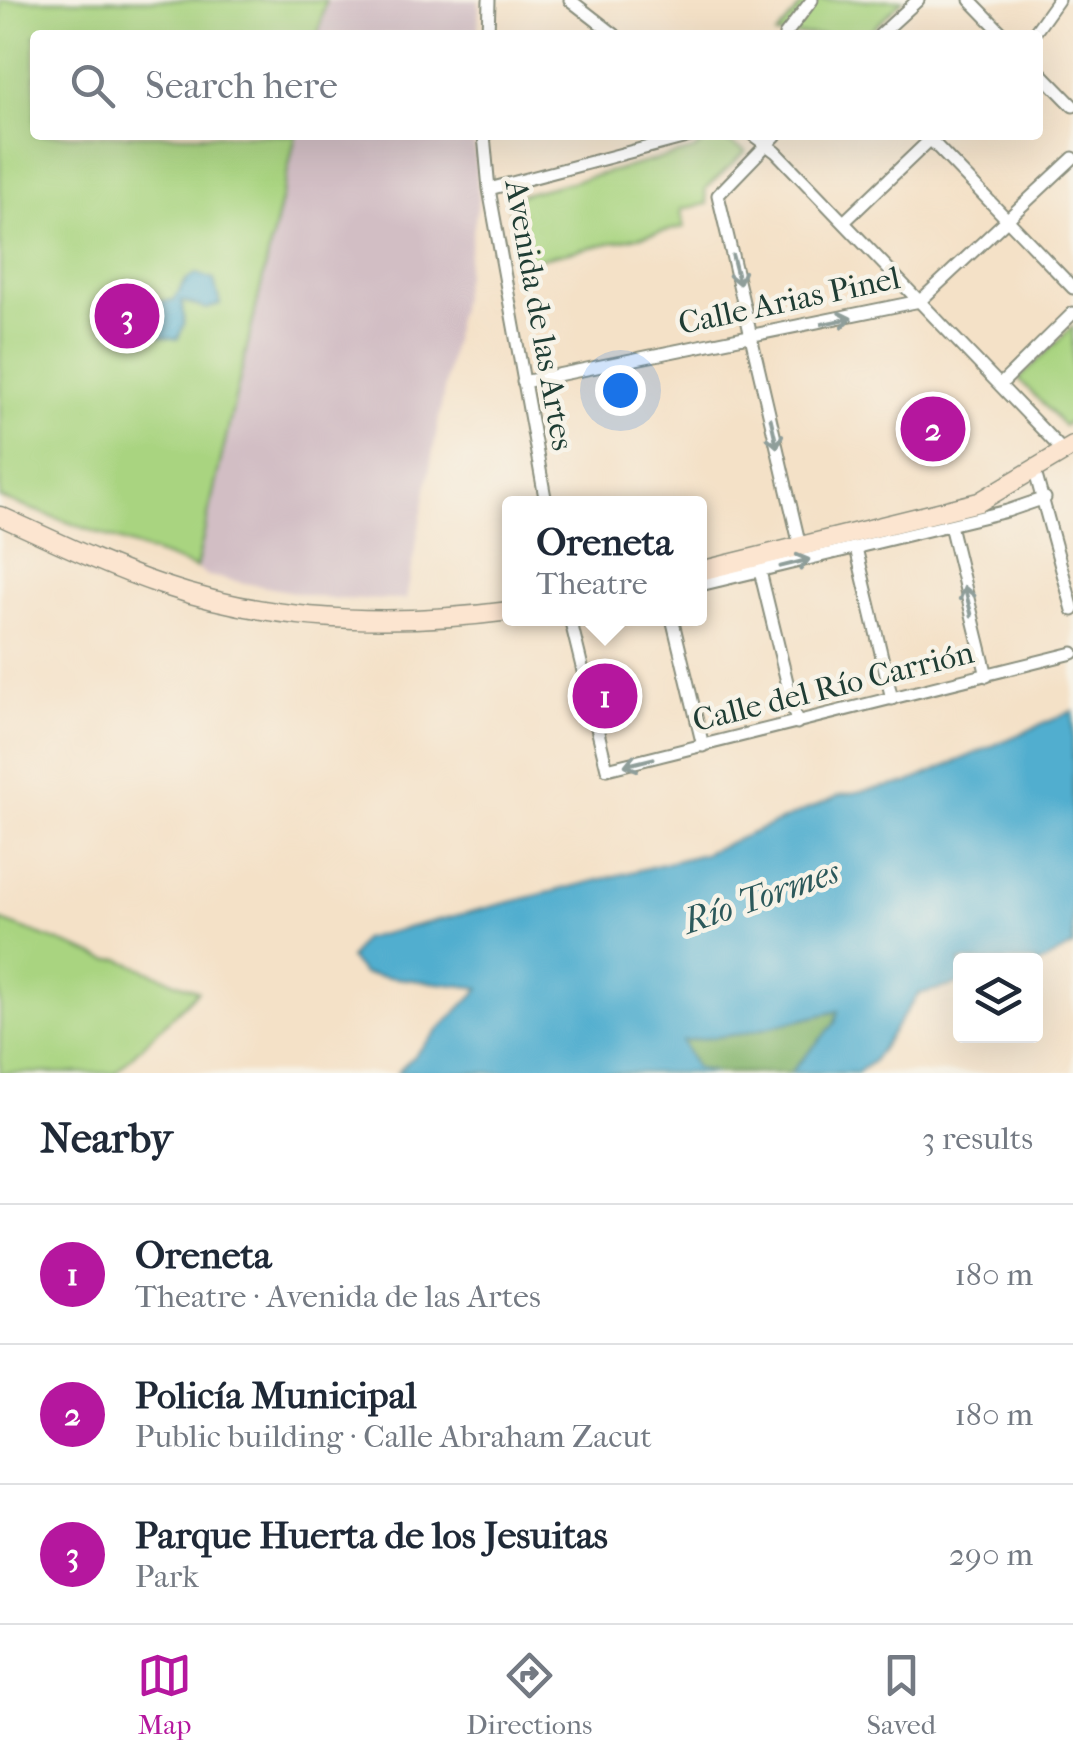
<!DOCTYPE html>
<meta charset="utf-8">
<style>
:root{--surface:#fff;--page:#f2f2f3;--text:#1f2937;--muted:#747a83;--line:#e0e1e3;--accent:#b5179e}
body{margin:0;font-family:"IM FELL French Canon",serif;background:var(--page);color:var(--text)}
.controls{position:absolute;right:30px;bottom:30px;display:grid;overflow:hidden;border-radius:10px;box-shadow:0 10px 40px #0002}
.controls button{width:90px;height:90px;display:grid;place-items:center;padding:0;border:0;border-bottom:2px solid var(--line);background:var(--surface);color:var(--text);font:50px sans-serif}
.you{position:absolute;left:620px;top:390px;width:35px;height:35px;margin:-25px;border:8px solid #fff;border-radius:50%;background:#1a73e8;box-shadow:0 0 0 15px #1a73e833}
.badge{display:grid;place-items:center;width:65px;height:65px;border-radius:50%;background:var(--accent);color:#fff;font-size:32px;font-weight:700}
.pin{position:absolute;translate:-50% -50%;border:5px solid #fff;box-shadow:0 2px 10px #0006}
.popup{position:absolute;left:502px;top:496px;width:205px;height:130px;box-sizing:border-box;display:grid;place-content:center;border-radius:10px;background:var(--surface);filter:drop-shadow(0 2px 8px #0005);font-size:32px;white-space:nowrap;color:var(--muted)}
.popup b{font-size:38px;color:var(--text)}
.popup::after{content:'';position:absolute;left:50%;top:100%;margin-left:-20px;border:20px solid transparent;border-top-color:var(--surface)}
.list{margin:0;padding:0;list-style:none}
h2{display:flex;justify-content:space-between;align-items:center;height:130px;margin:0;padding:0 40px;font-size:42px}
h2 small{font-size:32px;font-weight:400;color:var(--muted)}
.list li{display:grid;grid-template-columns:65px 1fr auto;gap:30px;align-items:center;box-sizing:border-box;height:140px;padding:0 40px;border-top:2px solid var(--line)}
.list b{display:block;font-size:38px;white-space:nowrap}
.list p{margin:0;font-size:32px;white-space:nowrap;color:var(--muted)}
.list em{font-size:32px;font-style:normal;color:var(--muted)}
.icon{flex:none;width:55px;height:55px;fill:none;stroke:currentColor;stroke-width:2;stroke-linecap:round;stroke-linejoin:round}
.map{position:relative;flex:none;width:1073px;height:1073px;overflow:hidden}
.search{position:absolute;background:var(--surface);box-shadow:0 10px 40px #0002;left:30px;right:30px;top:30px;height:110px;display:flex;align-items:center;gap:25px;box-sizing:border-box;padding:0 35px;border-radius:10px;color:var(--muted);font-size:38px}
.sheet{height:550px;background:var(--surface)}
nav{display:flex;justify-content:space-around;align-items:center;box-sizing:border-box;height:140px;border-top:2px solid var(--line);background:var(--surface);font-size:28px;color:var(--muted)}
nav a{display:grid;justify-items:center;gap:5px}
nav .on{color:var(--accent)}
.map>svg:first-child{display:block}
.industrial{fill:#d2bec4}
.green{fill:#a9d480;stroke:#64885a;stroke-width:2.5}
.forest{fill:#86b66e;stroke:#527a51;stroke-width:2.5}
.water{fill:#51aecf;stroke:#387682;stroke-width:2.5}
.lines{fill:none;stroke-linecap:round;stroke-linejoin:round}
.street-casing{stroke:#8a8f7e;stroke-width:15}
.secondary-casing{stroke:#8a8f7e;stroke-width:21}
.street{stroke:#fff;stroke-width:11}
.secondary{stroke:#fce5d0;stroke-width:18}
.oneway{stroke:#8f9e9a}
.labels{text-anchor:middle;stroke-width:9;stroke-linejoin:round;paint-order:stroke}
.street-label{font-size:32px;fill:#1f3d34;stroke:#f7f3e8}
.water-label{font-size:35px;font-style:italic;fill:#2c595b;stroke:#f7f3e8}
</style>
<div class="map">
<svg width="1073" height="1073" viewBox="0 0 1073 1073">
<rect width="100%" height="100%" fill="#f7f3e8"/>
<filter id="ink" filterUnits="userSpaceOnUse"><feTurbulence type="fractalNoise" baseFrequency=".01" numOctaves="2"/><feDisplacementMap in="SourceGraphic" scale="20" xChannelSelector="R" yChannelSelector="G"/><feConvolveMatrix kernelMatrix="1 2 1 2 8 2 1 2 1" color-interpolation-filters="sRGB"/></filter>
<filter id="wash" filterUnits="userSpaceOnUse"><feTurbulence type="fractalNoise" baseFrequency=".0048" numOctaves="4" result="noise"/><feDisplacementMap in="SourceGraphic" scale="40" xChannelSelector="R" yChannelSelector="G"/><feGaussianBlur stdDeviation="2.25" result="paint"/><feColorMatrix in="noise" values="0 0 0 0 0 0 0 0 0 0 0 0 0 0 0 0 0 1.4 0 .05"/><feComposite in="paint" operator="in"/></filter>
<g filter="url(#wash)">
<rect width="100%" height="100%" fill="#f4e1c7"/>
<path class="industrial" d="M326,0H479L478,35H318Z
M296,135H473L479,198L406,600L330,599L208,576L196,568Z"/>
<path class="green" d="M0,0H326L318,35H35V135H296L196,568L0,498Z
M806,0H903L866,35H776Z
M713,135L746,151L705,189L707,204L681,209L684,227L519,263L508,198L694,150Z
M1073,326V419L1064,426L1019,379Z
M0,920L108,960L119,959L198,991L115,1073H0Z"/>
<path class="forest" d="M839,1011L835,1023L790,1073H716L695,1068L682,1041L741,1034Z"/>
<path class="water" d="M196,274L214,280L220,304L207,309L182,301L184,324L178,339L160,336L133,311L136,304L174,300L186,280Z
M1073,711V946L1036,966V961H960V984L918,994L872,1062L857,1073H790L835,1023L838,1011L741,1034L682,1041L695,1068L716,1073H397L480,988L363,974L350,959L362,939L703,854L841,795L907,783Z"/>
</g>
<g filter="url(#ink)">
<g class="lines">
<defs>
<path id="street" d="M570,0L615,35
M970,0L1004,35
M488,35L489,0
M785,35L812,0
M880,35L918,0
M1033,35L1058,0
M1038,70L1073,106
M484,135L489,189L546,503
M753,135L776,152L1064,452
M776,135L718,195L800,546
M926,135L1073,288
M489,189L694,135
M844,222L935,135
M523,382L920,301L1073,158
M1000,385L1073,313
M1035,472L1073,610
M950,525L987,676
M856,548L892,699
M760,571L797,723
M700,585L1007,511L1045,498
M570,618L607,769L1073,653
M672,618L703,746"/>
<path id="secondary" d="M0,516C53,540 106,566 162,585C273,623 395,626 510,611
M700,571L979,502L1073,446"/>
</defs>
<use href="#street" class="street-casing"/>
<use href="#secondary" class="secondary-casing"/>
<use href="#street" class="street"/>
<use href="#secondary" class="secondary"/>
</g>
<defs><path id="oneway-shaft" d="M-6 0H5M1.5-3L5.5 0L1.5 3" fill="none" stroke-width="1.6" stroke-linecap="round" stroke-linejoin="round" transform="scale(2.5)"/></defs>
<g class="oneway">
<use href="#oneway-shaft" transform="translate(736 270) rotate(76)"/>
<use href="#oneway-shaft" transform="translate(837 321) rotate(-11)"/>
<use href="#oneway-shaft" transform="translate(774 433) rotate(77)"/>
<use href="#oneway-shaft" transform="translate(795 563) rotate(-14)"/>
<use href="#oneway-shaft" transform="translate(968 601) rotate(-104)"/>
<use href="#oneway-shaft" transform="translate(639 762) rotate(166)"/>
</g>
</g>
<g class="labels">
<g class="street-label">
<text transform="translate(789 300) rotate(-12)" y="11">Calle Arias Pinel</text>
<text transform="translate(540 315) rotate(80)" y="11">Avenida de las Artes</text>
<text transform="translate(833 686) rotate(-14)" y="11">Calle del Río Carrión</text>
</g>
<g class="water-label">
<text transform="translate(761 896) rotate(-19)" y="12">Río Tormes</text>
</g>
</g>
</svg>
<div class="controls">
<button><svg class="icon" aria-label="layers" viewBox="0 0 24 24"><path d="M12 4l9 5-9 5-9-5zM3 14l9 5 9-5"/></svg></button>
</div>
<div class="you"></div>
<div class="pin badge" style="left:605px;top:696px">1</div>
<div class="popup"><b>Oreneta</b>Theatre</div>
<div class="pin badge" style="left:933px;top:429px">2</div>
<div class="pin badge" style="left:127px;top:316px">3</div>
<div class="search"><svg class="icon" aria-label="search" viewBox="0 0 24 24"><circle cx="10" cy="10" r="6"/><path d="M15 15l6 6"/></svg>Search here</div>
</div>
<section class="sheet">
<h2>Nearby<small>3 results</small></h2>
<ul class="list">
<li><span class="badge">1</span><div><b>Oreneta</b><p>Theatre · Avenida de las Artes</p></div><em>180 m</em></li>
<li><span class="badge">2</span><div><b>Policía Municipal</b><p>Public building · Calle Abraham Zacut</p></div><em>180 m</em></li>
<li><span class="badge">3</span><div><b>Parque Huerta de los Jesuitas</b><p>Park</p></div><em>290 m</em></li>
</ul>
</section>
<nav>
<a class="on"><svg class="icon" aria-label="map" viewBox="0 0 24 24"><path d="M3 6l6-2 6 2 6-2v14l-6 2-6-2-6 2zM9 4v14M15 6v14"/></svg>Map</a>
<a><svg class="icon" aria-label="directions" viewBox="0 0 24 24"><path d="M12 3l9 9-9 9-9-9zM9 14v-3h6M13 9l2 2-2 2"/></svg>Directions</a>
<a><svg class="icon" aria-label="saved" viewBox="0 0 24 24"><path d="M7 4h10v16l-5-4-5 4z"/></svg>Saved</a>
</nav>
